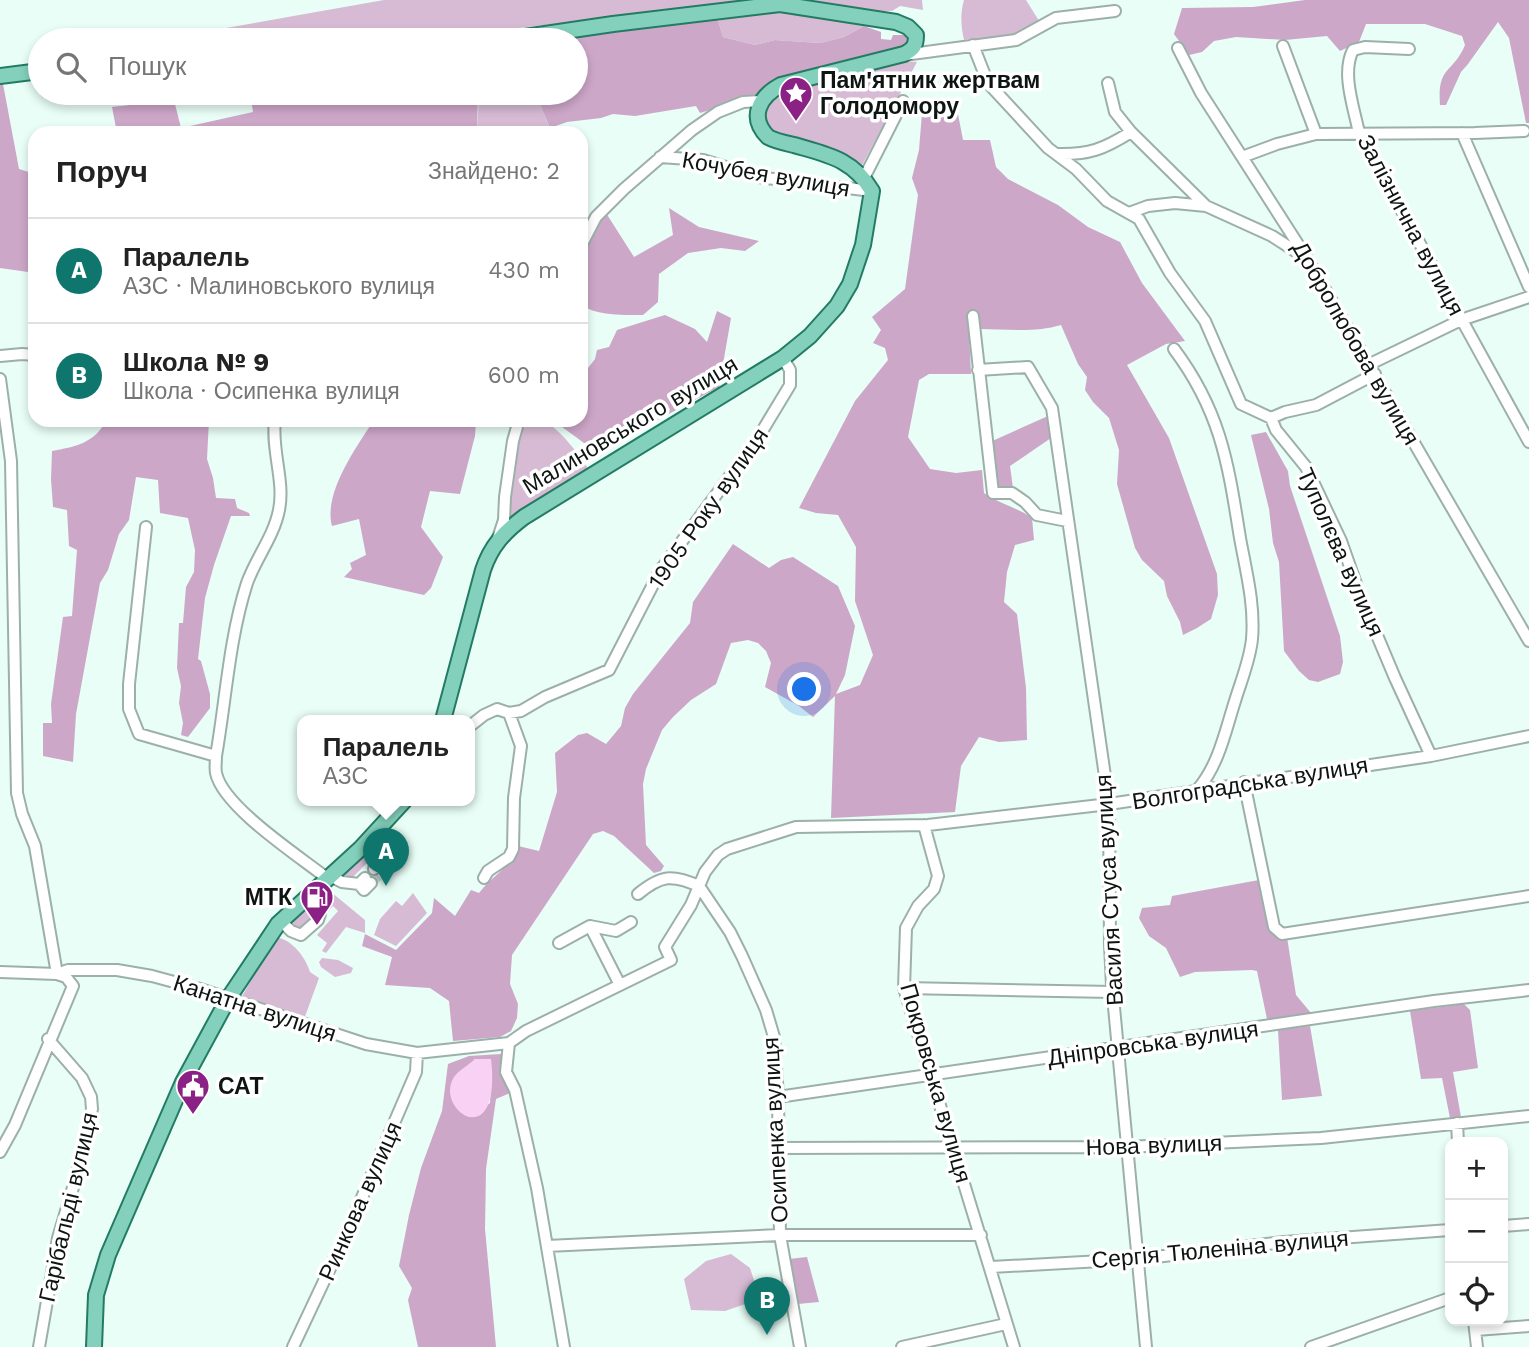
<!DOCTYPE html>
<html lang="uk">
<meta charset="utf-8">
<style>
:root{--surface:#fff;--page:#f6f6f6;--text:#222;--muted:#767676;--line:#e0e0e0;--accent:#0f766e}
body{margin:0;font-family:"Work Sans",sans-serif;background:var(--page);color:var(--text)}
.controls{position:absolute;right:21px;bottom:21px;display:grid;overflow:hidden;border-radius:14px;box-shadow:0 4px 10px #0003}
.controls button{width:63px;height:63px;display:grid;place-items:center;padding:0;border:0;border-bottom:2px solid var(--line);background:var(--surface);color:var(--text);font:35px sans-serif}
.you{position:absolute;left:805px;top:690px;width:24px;height:24px;margin:-18px;border:5px solid #fff;border-radius:50%;background:#1a73e8;box-shadow:0 0 0 10px #1a73e833}
.badge{display:grid;place-items:center;width:46px;height:46px;border-radius:50%;background:var(--accent);color:#fff;font-size:23px;font-weight:700}
.pin{position:absolute;translate:-50% -58px;filter:drop-shadow(0 2px 4px #0008)}
.pin::after{content:'';position:absolute;top:37px;width:24px;height:21px;background:inherit;clip-path:polygon(0 0,100% 0,50% 100%)}
.popup{position:absolute;left:297px;top:715px;width:178px;height:91px;box-sizing:border-box;display:grid;place-content:center;border-radius:14px;background:var(--surface);filter:drop-shadow(0 2px 5px #0005);font-size:23px;white-space:nowrap;color:var(--muted)}
.popup b{font-size:26px;color:var(--text)}
.popup::after{content:'';position:absolute;left:50%;top:100%;margin-left:-14px;border:14px solid transparent;border-top-color:var(--surface)}
.list{margin:0;padding:0;list-style:none}
h2{display:flex;justify-content:space-between;align-items:center;height:91px;margin:0;padding:0 28px;font-size:30px}
h2 small{font-size:23px;font-weight:400;color:var(--muted)}
.list li{display:grid;grid-template-columns:46px 1fr auto;gap:21px;align-items:center;box-sizing:border-box;height:105px;padding:0 28px;border-top:2px solid var(--line)}
.list b{display:block;font-size:26px;white-space:nowrap}
.list p{margin:0;font-size:23px;white-space:nowrap;color:var(--muted)}
.list em{font-size:23px;font-style:normal;color:var(--muted)}
.icon{flex:none;width:38px;height:38px;fill:none;stroke:currentColor;stroke-width:2;stroke-linecap:round;stroke-linejoin:round}
.map{position:relative;flex:none;width:1529px;height:1347px;overflow:hidden}
.search{position:absolute;background:var(--surface);box-shadow:0 4px 10px #0003;left:28px;top:28px;width:560px;height:77px;display:flex;align-items:center;gap:18px;box-sizing:border-box;padding:0 24px;border-radius:38px;color:var(--muted);font-size:26px}
.panel{position:absolute;background:var(--surface);box-shadow:0 4px 10px #0003;left:28px;top:126px;width:560px;height:301px;border-radius:21px}
.map>svg:first-child{display:block}
.green{fill:#d7bbd4}
.forest{fill:#cda7c8;fill-rule:evenodd}
.water{fill:#f9d1f4}
.lines{fill:none;stroke-linecap:round;stroke-linejoin:round}
.minor-tunnel{stroke:#c7dbd4;stroke-width:10;stroke-dasharray:10 5;stroke-linecap:butt}
.minor-casing{stroke:#9cb0a9;stroke-width:14}
.major-casing{stroke:#247b63;stroke-width:18}
.minor{stroke:#fff;stroke-width:10}
.major{stroke:#83d1bc;stroke-width:14}
.labels{text-anchor:middle;stroke-width:7;stroke-linejoin:round;paint-order:stroke}
.poi-label{font-size:23px;font-weight:bold;fill:#0d1411;stroke:#fff;text-anchor:start}
.street-label{font-size:23px;fill:#0d1411;stroke:#fff}
</style>
<div class="map">
<svg width="1529" height="1347" viewBox="0 0 1529 1347">
<rect width="100%" height="100%" fill="#e8fef6"/>
<path class="green" d="M384,0H762L476,33L210,40L209,31Z
M810,0H922L923,10L900,6L892,11H881Z
M964,0H1026L1041,24L1014,38L968,42L964,40C961,26 960,14 964,0Z
M778,10L864,26L844,37L820,43L775,40L755,45L723,37L716,14Z
M903,61L917,62L860,169L784,140L766,129L764,104L781,92Z
M479,93H535L552,133H477Z
M532,421C532,421 543,422 544,422C559,427 580,456 589,470L524,508L505,523L518,433Z
M366,853L369,854L370,860L351,879L348,878L345,874Z
M331,892L365,920V933L346,927L326,953L322,951L327,943L317,935L338,911L333,906L326,914L322,907L323,900Z
M413,893L427,913L396,946L374,935L380,919L396,901L402,906Z
M309,906L315,909C314,918 305,928 296,928L293,922Z
M279,938C293,941 306,958 310,972L319,978L303,1022L241,998L273,942Z
M322,958L338,960L353,968L351,973L335,977L321,967L319,962Z
M731,1254L750,1268L760,1299L725,1311L691,1310L684,1279L706,1261Z"/>
<path class="forest" d="M1305,0H1529V123H1526L1509,38L1498,22L1468,64L1461,72L1446,105H1440C1437,65 1453,74 1465,45L1462,36L1425,24H1366L1359,42L1340,51L1327,36L1285,40L1236,37L1214,41L1202,52L1189,55L1174,34L1182,8L1253,7Z
M716,14L723,37L755,45L775,40L820,43L844,37L864,26L881,32V39L891,40L893,35H910L908,48L768,86L755,97L700,113L696,106L635,116L613,114L601,118L567,122L550,128L535,93H576V72L582,69L573,33Z
M0,84H3L19,169L35,174V273L0,268Z
M250,93H478L477,133H117L112,107L174,100L181,128L253,112Z
M922,113L958,114L963,140H990L996,167L1008,179L1058,205L1088,227L1120,242L1142,283L1185,341L1166,344L1127,365L1169,438L1217,574L1218,595L1211,619L1197,628L1183,635L1180,622L1167,596L1164,581L1142,560L1135,548L1117,484L1119,450L1109,418L1093,402L1085,390L1087,377L1078,364L1061,325C1035,333 1008,329 980,329L977,310L968,311L971,374H929L919,380L908,437L930,469L956,473L982,470L984,493C999,504 1017,507 1032,518L1034,540L1015,545L1007,572L1004,602L1017,614L1026,688L1027,740L999,742L979,737L961,766L955,812L831,818L835,696L813,717L799,706L765,687L771,663L766,651L758,643L748,640L731,643L716,684L691,700L673,717L662,730L646,769L643,784L646,845L664,866L661,871L654,873L614,836L603,831L593,834L512,955L510,984L518,1004L517,1018L511,1031L500,1037L453,1041L449,1001L430,988L385,985L392,957L362,946L365,934L396,950L432,913L434,898L455,916L471,890L479,893C493,874 509,870 518,846L539,851L557,792L555,753L578,735L587,733L606,744L621,726L625,708L633,694L690,623L693,602L733,544L769,568L781,560L793,557L838,586L855,626L845,675L836,694L860,685L873,655L855,601L856,547L838,515L816,513L799,508L855,401L888,360L885,348L873,343L881,330L872,317L905,289L918,195L912,178L919,150Z
M669,208L699,227L759,241L745,251L721,248L688,253L659,274L658,302L643,315C624,315 597,316 581,305V262L598,225L606,213L634,257L673,235Z
M717,311L731,318L719,387L622,439L584,443L558,424L556,420H581V377L595,359L597,350L609,347L617,330L665,315L695,329L707,342Z
M1048,416L1051,438L1010,466L1013,488H996L990,442Z
M106,420H209L207,459L213,478L216,498L235,499L237,508L249,513L250,516H231L214,565L205,598L198,659L201,661L210,694V708L188,737L181,735L183,723L179,703L181,686L177,668L179,623H183L186,587L194,572L195,550L188,518L160,513L158,480L136,477L129,520L119,534L108,570L100,583L76,714L73,762L43,756V723H52L51,704L63,617L72,616L77,550L69,546L67,510L53,507L51,479L52,451C74,447 96,443 106,420Z
M374,420H476L475,436L460,494L430,491L421,527L443,557L431,588L424,595L344,577L352,569L350,563L366,555L359,519L332,526C323,493 357,446 374,420Z
M1266,432L1288,471L1290,486L1340,636L1343,662L1340,674L1318,682L1309,680L1299,671L1284,651L1279,562L1273,543L1269,509L1251,435Z
M1259,880L1270,928L1287,937L1296,995L1311,1013L1267,1019L1257,971L1252,970L1195,972L1180,977L1166,948L1149,936L1139,918L1142,908L1170,905L1172,896Z
M1464,1004L1470,1010L1478,1068L1453,1072L1461,1117L1450,1118L1442,1078L1421,1079L1410,1011Z
M1310,1026L1322,1096L1282,1100L1278,1030Z
M501,1054L510,1093L496,1099L486,1169L485,1229L496,1347H418L408,1300L412,1288L399,1266L409,1215L421,1168L442,1111L448,1064L469,1056ZM475,1059L492,1069L490,1103L470,1117C455,1112 452,1101 451,1086Z
M807,1257L819,1302L798,1304L789,1259Z"/>
<path class="water" d="M475,1059H491C502,1156 433,1110 454,1077C459,1070 469,1065 475,1059Z"/>
<g class="lines">
<path class="minor-tunnel" d="M371,883L380,874"/>
<defs>
<path id="minor" d="M973,45L988,83L1048,148L1076,169L1107,201L1139,219L1170,273L1205,321L1241,404L1271,418L1276,430L1306,467L1341,541L1360,595L1395,678L1431,756
M1283,46L1316,134
M1178,48L1201,93L1308,260L1529,641
M1409,49L1365,47L1353,50C1341,73 1354,108 1359,133L1529,442
M904,55L1016,40L1056,18L1115,11
M1131,132L1206,206
M1462,133L1529,287
M1057,154C1089,155 1104,149 1131,132L1115,112L1108,83
M660,157L703,160L758,177L872,191
M1242,157L1277,144L1316,134L1475,133L1524,131
M864,178L903,101
M1129,213L1148,206L1175,203L1206,206L1272,236L1303,256
M581,246L596,217L624,189L692,130L718,112L743,102L761,101
M973,316L993,493H1012L1025,502L1037,515L1067,521
M1174,349C1221,412 1228,463 1240,538C1246,571 1255,605 1252,639C1250,660 1241,681 1235,701C1225,732 1219,764 1198,789
M0,356L22,354L35,355
M1370,364L1461,320L1529,297
M978,370L1028,367L1052,408L1109,804L1110,945L1112,986L1146,1347
M0,379L11,461L17,793L22,814L35,846L57,974L66,977L73,986L15,1125L0,1152
M1271,418L1285,412L1316,405L1375,374
M275,420C271,450 285,481 279,510C274,536 256,558 247,583C229,639 226,699 216,756C216,761 215,768 216,773C223,807 299,856 328,879
M146,527L129,684V709L139,734L216,756
M498,538L504,520L505,497L513,441L519,420
M470,726L484,715L497,709L509,713L521,711L545,697L609,670L660,571L758,438L790,385V370L783,358
M1244,782L1274,927L1282,934L1529,896
M924,825L938,876L934,889L918,906L906,928L904,988L1014,1347
M368,842L377,858L374,869
M330,876L342,882L359,884L365,878
M484,878L488,871L509,857L513,849L514,798L521,746L509,713
M359,884L364,890L371,883
M699,886L730,932L742,956L766,1010L774,1037L778,1097L780,1235L800,1347
M638,894C661,875 672,874 699,886
M281,921L291,931L301,935L318,920L320,914L311,893
M590,926L620,985
M559,943L590,926L616,931L631,922
M0,972L57,974L68,970H117L152,976L200,989L366,1044L417,1053L509,1043L526,1031L671,960L665,947L691,905L705,872L718,855L727,849L796,827L928,825L1109,804L1431,756L1529,736
M904,988L1113,992
M509,1043L506,1072L515,1090L537,1188L564,1347
M778,1097L1434,1001L1529,990
M1457,1123L1458,1142
M778,1148L1126,1147L1321,1138L1529,1116
M1503,1226L1529,1224
M547,1246L780,1235H981
M991,1267L1138,1259L1284,1242L1450,1230
M1474,1321L1477,1347
M1476,1330L1529,1326
M39,1347L58,1238L77,1174L92,1109L91,1097L82,1078L48,1039
M293,1347L348,1230L416,1072L417,1053
M902,1347L1006,1324
M1311,1347L1450,1298"/>
<path id="major" d="M0,76L40,71
M443,720L483,570C491,546 504,532 524,517L783,358L810,336L837,306L850,284L863,245L872,191C853,159 828,155 794,145C785,143 775,141 768,137C748,117 760,96 781,85L904,54C914,49 916,45 916,35L908,27L896,22L780,4L613,24L504,40
M94,1347L96,1295L108,1255L183,1082L228,999L278,924L360,849L405,800"/>
</defs>
<use href="#minor" class="minor-casing"/>
<use href="#major" class="major-casing"/>
<use href="#minor" class="minor"/>
<use href="#major" class="major"/>
</g>
<defs>
<symbol id="sight-pin" viewBox="-11 -11 22 30"><path d="M0 17L-7.5 6A9.5 9.5 0 1 1 7.5 6Z" fill="#8b2085" stroke="#fff"/><path d="M0-6L1.8-2.2L6-1.7L2.9 1.2L3.7 5.4L0 3.3L-3.7 5.4L-2.9 1.2L-6-1.7L-1.8-2.2Z" fill="#fff"/></symbol>
<symbol id="fuel-pin" viewBox="-11 -11 22 30"><path d="M0 17L-7.5 6A9.5 9.5 0 1 1 7.5 6Z" fill="#8b2085" stroke="#fff"/><path d="M-5.5-6h7V0h2V4h1.3V-2.5L3-4.5l.8-.8L6-3V5H2.5V1h-1V6h-7ZM-4.2-4.7v3.2H.2V-4.7Z" fill="#fff"/></symbol>
<symbol id="civic-pin" viewBox="-11 -11 22 30"><path d="M0 17L-7.5 6A9.5 9.5 0 1 1 7.5 6Z" fill="#8b2085" stroke="#fff"/><path d="M-.6-6.5H3V-4.5H.6V-3L4-1V1h2V6H-6V1h2V-1L-.6-3ZM-1.2 2.5V6h2.4V2.5Z" fill="#fff"/></symbol>
</defs>
<g fill-rule="evenodd">
<use href="#sight-pin" x="777" y="74" width="38" height="52"/>
<use href="#fuel-pin" x="298" y="878" width="38" height="52"/>
<use href="#civic-pin" x="174" y="1067" width="38" height="52"/>
</g>
<g class="labels">
<g class="poi-label">
<text x="820" y="88">Пам'ятник жертвам<tspan x="820" dy="26">Голодомору</tspan></text>
<text x="292" y="905" text-anchor="end">МТК</text>
<text x="218" y="1094">САТ</text>
</g>
<g class="street-label">
<text transform="translate(766 174) rotate(10)" y="8">Кочубея вулиця</text>
<text transform="translate(1411 225) rotate(62)" y="8">Залізнична вулиця</text>
<text transform="translate(1356 343) rotate(60)" y="8">Добролюбова вулиця</text>
<text transform="translate(630 425) rotate(-31)" y="8">Малиновського вулиця</text>
<text transform="translate(708 508) rotate(-55)" y="8">1905 Року вулиця</text>
<text transform="translate(1341 552) rotate(66)" y="8">Туполєва вулиця</text>
<text transform="translate(1250 783) rotate(-9)" y="8">Волгоградська вулиця</text>
<text transform="translate(1109 890) rotate(-93)" y="8">Василя Стуса вулиця</text>
<text transform="translate(255 1008) rotate(18)" y="8">Канатна вулиця</text>
<text transform="translate(1153 1043) rotate(-8)" y="8">Дніпровська вулиця</text>
<text transform="translate(936 1083) rotate(74)" y="8">Покровська вулиця</text>
<text transform="translate(775 1130) rotate(-93)" y="8">Осипенка вулиця</text>
<text transform="translate(1154 1145) rotate(-2)" y="8">Нова вулиця</text>
<text transform="translate(360 1201) rotate(-66)" y="8">Ринкова вулиця</text>
<text transform="translate(68 1207) rotate(-77)" y="8">Гарібальді вулиця</text>
<text transform="translate(1220 1249) rotate(-5)" y="8">Сергія Тюленіна вулиця</text>
</g>
</g>
</svg>
<div class="controls">
<button>+</button>
<button>−</button>
<button><svg class="icon" aria-label="locate" viewBox="0 0 24 24"><circle cx="12" cy="12" r="6"/><path d="M12 2v4M12 18v4M2 12h4M18 12h4"/></svg></button>
</div>
<div class="you"></div>
<div class="pin badge" style="left:386px;top:886px">A</div>
<div class="popup"><b>Паралель</b>АЗС</div>
<div class="pin badge" style="left:767px;top:1335px">B</div>
<div class="search"><svg class="icon" aria-label="search" viewBox="0 0 24 24"><circle cx="10" cy="10" r="6"/><path d="M15 15l6 6"/></svg>Пошук</div>
<section class="panel">
<h2>Поруч<small>Знайдено: 2</small></h2>
<ul class="list">
<li><span class="badge">A</span><div><b>Паралель</b><p>АЗС · Малиновського вулиця</p></div><em>430 m</em></li>
<li><span class="badge">B</span><div><b>Школа № 9</b><p>Школа · Осипенка вулиця</p></div><em>600 m</em></li>
</ul>
</section>
</div>
